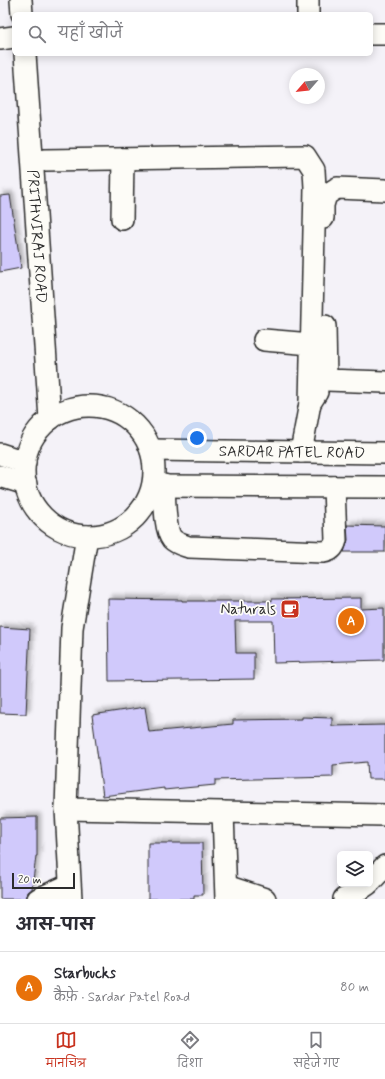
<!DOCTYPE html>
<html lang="hi">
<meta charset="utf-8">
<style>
:root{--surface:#fff;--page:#f7f7f7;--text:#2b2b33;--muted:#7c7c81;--line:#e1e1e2;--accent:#c8321e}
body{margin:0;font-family:Mynerve,"Playpen Sans Deva",sans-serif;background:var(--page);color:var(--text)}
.controls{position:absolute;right:12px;bottom:12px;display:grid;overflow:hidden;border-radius:6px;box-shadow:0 2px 10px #0003}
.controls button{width:36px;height:36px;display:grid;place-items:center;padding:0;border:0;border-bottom:1px solid var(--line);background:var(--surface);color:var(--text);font:20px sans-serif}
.compass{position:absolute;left:289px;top:68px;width:36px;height:36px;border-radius:50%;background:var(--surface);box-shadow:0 2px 10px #0003;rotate:242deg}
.scale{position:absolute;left:12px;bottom:10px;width:63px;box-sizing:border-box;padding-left:4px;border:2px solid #2b2b2b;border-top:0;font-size:11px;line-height:14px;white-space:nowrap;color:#2b2b2b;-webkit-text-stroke:3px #fdfcf7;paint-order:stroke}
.you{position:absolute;left:197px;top:438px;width:14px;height:14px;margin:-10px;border:3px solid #fff;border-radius:50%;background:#1a73e8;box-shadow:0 0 0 6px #1a73e833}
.badge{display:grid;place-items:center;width:26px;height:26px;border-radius:50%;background:var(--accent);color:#fff;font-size:13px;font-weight:700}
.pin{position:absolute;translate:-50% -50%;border:2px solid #fff;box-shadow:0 1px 4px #0006}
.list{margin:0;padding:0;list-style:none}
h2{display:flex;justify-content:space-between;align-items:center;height:52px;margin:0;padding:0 16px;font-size:17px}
h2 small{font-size:13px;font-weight:400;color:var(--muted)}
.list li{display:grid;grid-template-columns:26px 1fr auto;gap:12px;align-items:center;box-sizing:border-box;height:72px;padding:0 16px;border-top:1px solid var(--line)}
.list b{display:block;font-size:15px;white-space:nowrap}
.list p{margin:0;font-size:13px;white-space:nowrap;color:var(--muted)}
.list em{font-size:13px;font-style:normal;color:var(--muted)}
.icon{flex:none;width:22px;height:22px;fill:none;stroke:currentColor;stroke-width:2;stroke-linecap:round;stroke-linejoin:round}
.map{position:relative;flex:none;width:385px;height:899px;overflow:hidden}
.search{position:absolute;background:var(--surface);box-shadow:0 2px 10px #0003;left:12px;right:12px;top:12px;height:44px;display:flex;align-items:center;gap:10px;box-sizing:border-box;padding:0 14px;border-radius:6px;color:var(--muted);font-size:15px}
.sheet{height:124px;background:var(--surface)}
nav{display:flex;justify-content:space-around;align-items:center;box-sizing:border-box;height:56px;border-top:1px solid var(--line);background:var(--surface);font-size:11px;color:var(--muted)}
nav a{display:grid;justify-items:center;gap:2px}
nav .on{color:var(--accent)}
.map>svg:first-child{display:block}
.building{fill:#d0c9fb;stroke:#2b2b2b;filter:url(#shadow)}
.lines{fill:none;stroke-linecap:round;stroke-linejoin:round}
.minor-casing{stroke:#2b2b2b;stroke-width:24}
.minor{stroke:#fdfcf7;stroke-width:21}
.labels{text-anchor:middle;stroke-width:3.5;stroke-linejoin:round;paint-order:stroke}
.street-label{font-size:15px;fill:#2b2b2b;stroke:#fdfcf7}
.poi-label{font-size:15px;fill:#2b2b2b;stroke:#fdfcf7;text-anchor:end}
</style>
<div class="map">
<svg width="385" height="899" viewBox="0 0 385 899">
<defs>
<filter id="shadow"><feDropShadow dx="3.5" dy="-3.5" stdDeviation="2" flood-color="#0004"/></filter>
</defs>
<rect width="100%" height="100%" fill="#f4f2f8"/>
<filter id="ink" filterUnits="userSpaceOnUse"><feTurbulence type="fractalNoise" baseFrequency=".025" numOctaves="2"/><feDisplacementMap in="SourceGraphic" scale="8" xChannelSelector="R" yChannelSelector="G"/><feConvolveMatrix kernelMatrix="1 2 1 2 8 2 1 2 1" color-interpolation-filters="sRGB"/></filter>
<g filter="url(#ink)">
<path class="building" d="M10,195L21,268L0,272V196Z
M347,525L385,526V552H344L348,540Z
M361,598V609L384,608V660L274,663L273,621H235L236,653H254V679L109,681L108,599L182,600V601H272V599Z
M0,627L30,629L26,714L0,713Z
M145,707L149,732L233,724V720L302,719V717L332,718V726L385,725V779H368L367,762L333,765V777L215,780V785L164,790V788L103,796L92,715Z
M37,817V856H36L32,889L28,892L26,899H0V818Z
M148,843H202L203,895H194V899H148Z"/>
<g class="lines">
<defs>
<g id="minor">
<path d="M21,0L22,14"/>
<path d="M308,0V14"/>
<path d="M371,34H385"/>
<path d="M0,39L14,37"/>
<path id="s1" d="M25,54L50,419"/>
<path d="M45,160L305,156L314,170L315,188L310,403"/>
<path d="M323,218V205L326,195L337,188L385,190"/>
<path d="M122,219L123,159"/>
<path d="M325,326L326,380L385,382"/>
<path d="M264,340L311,344"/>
<circle cx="89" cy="471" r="65"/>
<path id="s2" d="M151,450L385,453"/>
<path d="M301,452L310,403L317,392"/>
<path d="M0,454L25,462"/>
<path d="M0,476L26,484"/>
<path d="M164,485C165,498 164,529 172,539C177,544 183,545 189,547L323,552C331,551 334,548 336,540L334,487"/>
<path d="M153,486L385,487"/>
<path d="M66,809L385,815"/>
<path d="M223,812L226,899"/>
<path d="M370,882L385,866"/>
<path d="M226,886L265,899"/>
<path d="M38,899L69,885"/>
<path d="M71,899L66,809L72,628L87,536"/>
<path d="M344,899L349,897L368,884"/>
</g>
</defs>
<use href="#minor" class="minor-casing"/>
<use href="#minor" class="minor"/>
</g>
</g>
<defs>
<symbol id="cafe-square" viewBox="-11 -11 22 22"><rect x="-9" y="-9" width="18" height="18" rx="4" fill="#c8321e" stroke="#fdfcf7"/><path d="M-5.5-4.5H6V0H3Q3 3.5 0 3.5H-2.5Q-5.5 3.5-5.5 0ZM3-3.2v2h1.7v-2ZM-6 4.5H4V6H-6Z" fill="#fff"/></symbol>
</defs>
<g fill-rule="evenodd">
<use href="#cafe-square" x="279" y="598" width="22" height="22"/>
</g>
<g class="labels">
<g class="street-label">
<text dy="5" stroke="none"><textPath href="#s1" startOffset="183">PRITHVIRAJ ROAD</textPath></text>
<text dy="5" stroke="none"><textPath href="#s2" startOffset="141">SARDAR PATEL ROAD</textPath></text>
</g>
<g class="poi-label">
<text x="276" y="614">Naturals</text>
</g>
</g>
</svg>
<div class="controls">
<button><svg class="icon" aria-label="layers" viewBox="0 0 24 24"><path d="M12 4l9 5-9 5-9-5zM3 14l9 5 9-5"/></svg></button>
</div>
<svg class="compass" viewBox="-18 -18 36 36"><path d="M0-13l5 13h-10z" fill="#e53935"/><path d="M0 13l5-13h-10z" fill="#7c7c81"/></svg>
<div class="scale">20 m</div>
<div class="you"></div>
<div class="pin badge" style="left:351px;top:621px;background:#e8710a">A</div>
<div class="search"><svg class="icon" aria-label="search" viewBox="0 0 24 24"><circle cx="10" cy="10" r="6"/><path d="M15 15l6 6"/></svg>यहाँ खोजें</div>
</div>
<section class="sheet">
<h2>आस-पास<small></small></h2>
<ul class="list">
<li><span class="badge" style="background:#e8710a">A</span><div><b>Starbucks</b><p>कैफ़े · Sardar Patel Road</p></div><em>80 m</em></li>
</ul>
</section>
<nav>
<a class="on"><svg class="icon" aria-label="map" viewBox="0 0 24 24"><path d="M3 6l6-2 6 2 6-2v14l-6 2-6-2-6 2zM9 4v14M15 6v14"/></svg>मानचित्र</a>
<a><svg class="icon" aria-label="directions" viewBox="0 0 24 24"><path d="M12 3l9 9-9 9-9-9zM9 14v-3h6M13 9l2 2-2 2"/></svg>दिशा</a>
<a><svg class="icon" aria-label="saved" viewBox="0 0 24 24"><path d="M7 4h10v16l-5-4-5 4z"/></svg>सहेजे गए</a>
</nav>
